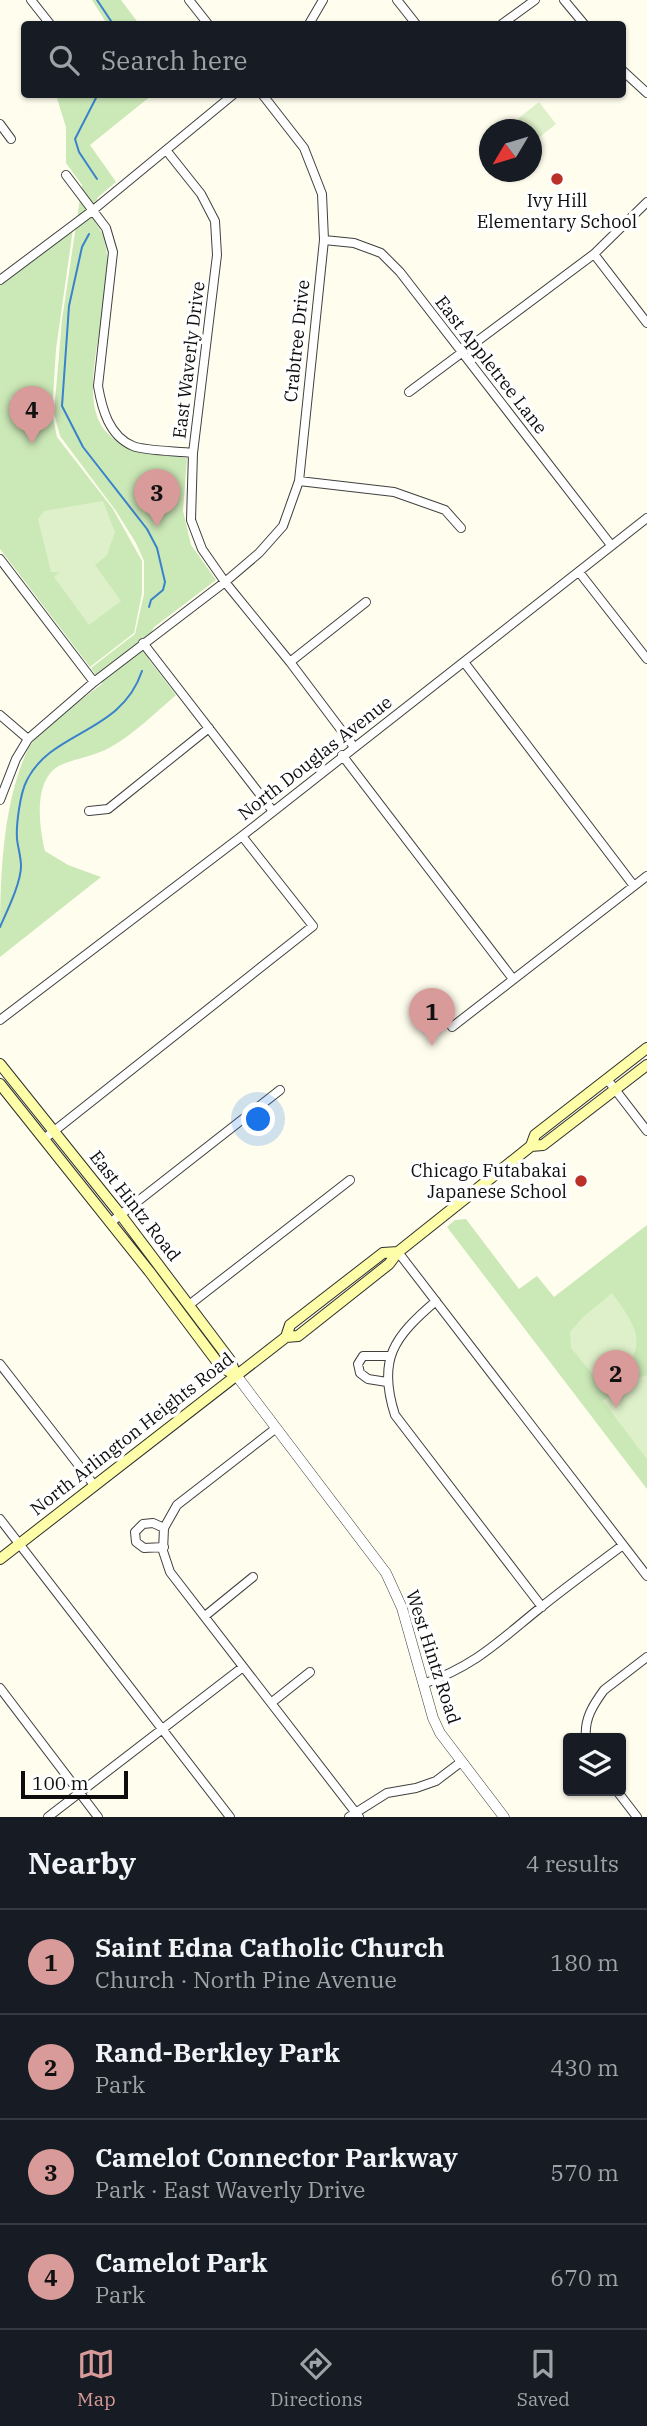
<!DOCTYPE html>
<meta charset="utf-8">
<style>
:root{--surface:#171b24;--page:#242831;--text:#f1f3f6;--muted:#9ea1a6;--line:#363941;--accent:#d99b99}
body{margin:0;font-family:"IBM Plex Serif",serif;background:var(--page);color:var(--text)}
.controls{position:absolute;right:21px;bottom:21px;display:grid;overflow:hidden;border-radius:7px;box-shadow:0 2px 5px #0004}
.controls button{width:63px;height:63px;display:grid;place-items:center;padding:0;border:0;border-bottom:2px solid var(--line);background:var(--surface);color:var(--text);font:35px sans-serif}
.compass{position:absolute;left:479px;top:119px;width:63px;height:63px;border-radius:50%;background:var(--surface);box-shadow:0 2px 5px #0004;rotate:232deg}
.scale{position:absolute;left:21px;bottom:18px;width:107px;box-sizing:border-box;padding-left:7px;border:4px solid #0d0d0d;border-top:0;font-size:19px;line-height:24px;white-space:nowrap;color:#0d0d0d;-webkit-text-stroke:5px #fff;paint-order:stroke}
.you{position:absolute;left:259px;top:1120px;width:24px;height:24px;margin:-18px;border:5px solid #fff;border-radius:50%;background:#1a73e8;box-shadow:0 0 0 10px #1a73e833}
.badge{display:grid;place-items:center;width:46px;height:46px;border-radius:50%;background:var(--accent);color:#111;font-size:23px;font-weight:700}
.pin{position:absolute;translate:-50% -58px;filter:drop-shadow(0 2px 4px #0008)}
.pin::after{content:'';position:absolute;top:37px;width:24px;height:21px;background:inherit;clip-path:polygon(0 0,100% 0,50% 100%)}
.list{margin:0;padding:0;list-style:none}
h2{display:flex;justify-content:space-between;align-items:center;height:91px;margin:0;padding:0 28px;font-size:30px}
h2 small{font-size:23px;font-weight:400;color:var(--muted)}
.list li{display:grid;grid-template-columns:46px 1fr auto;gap:21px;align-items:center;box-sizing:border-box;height:105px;padding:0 28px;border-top:2px solid var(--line)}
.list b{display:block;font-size:26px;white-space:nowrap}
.list p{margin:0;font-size:23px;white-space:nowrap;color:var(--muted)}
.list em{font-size:23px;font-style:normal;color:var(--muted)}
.icon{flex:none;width:38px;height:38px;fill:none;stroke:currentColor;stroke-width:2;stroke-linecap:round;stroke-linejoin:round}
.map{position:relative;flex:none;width:647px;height:1817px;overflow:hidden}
.search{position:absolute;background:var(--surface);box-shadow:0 2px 5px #0004;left:21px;right:21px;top:21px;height:77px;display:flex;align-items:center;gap:18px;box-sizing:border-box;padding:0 24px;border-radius:7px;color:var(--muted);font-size:26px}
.sheet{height:511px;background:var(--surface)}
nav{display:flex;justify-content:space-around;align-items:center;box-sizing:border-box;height:98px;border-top:2px solid var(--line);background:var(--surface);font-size:19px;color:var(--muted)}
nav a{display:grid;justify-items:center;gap:4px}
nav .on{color:var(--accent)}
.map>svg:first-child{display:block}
.green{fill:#cbe8b7}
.pitch{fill:#def0c9}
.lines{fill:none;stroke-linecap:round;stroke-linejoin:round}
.stream{stroke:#3a82cb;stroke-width:2}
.minor-casing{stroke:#404040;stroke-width:10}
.tertiary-casing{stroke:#404040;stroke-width:11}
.secondary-casing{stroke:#2f2f2f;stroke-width:12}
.minor{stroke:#fff;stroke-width:8}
.tertiary{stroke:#fff;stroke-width:10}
.secondary{stroke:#fefea9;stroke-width:10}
.poi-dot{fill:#bb3027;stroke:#fff;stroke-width:2.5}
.labels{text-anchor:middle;stroke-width:7;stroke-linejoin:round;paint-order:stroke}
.poi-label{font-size:18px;fill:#0d0d0d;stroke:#fff}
.street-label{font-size:18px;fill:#0d0d0d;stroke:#fff}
</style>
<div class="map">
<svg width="647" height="1817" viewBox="0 0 647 1817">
<rect width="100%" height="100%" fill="#fffded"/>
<path class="green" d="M92,0H121L139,24H107Z
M56,95H152L90,145L116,182L97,198L95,222C131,265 74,374 100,423C105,434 118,442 128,447C144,455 169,455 187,458L183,511L191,545L216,580L153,628L149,660L176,695C155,713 133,735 109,748C94,756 78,758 63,764C32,776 39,827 45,851L68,865L101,877L0,957C0,888 0,807 29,747C44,726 81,700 102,684L91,668L135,634L144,594V561L136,543L116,511L60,436L54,413L62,320L82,185L66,163V127Z
M73,229L56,349L52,413L57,437L113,509L142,561V593L134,633L90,667L0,549V285Z
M466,1219L519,1289L537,1276L554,1297L647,1225V1489L447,1227L455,1220Z"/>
<path class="pitch" d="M539,102L556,124L532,143V130L513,129L510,125Z
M28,392L39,419L21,426L10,398Z
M103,501L115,532L107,555L95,565L121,601L89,625L54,577L60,572H51L38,519L44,511Z
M612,1293C645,1337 647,1351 604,1388L571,1348L570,1332L583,1317Z
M647,1375V1457L646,1458L603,1401L626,1382Z"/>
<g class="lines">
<path class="stream" d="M97,0L113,24
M97,179L79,152L75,139L98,94
M89,234L82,247L69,306L62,406L83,447L147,529L157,548L165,582L163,590L151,600L149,607
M0,927C7,911 21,883 21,866C21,857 18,848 17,839C16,825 20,793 27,780C52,730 121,734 142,671"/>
<defs>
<path id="minor" d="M31,0L50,24
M189,0L208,24
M397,0L416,24
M564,0L584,24
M309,24L323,0
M502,24L535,0
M622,70L647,93
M0,124L11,139
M166,150L201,194L215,221L217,255L193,453L191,520L202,549L225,582L290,662L354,747
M66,175L106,228L113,252L98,386C102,409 109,436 133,446C145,451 178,451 193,453
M324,240L354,243L381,253L400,272L611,545
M594,254L647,323
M0,280L92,211L234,94
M409,392L594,254L647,202
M299,481L394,492L445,510L461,528
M0,559L94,682
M579,572L647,659
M143,643L272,810
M290,662L366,602
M464,662L634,886
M0,715L28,739
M342,755L513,979
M0,800L16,759L28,739L94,682L225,582L259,553L283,526L299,481L324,240L322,194L304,148L262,94
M89,811L108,809L209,728
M0,1020L242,836L647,518
M452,1027L647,876
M607,1079L647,1131
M44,1139L313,926L242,836
M110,1223L280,1090
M398,1252L647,1576
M436,1301C394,1337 377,1359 395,1415L542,1607
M189,1305L350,1180
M0,1364L94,1485
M387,1382L368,1379L360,1373L358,1364L363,1356H389
M275,1429L177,1505L164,1528L163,1551L170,1572L359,1817
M0,1519L230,1817
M164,1547L144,1548L136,1542L135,1532L143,1524L153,1523L164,1528
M205,1616L253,1577
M423,1684C475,1666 499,1641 540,1608C567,1586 595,1566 623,1545
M0,1688L98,1817
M271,1703L310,1672
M586,1738C584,1719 593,1705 604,1690L647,1657
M617,1791L637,1817
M48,1817L243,1667
M349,1817L387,1793L416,1788L436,1781L461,1762"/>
<path id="tertiary" d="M236,1375L386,1573L402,1608L433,1718L440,1733L504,1817"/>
<path id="secondary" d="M0,1064L120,1214L230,1360L236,1375
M0,1084L149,1271L221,1367L236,1375
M531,1146L543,1145L647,1065
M286,1337L290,1325L383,1253L398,1252
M0,1559L286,1337L298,1336L389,1264L398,1252L531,1146L535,1135L647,1048"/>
</defs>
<use href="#minor" class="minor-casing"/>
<use href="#tertiary" class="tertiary-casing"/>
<use href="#secondary" class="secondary-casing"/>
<use href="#minor" class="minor"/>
<use href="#tertiary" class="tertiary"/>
<use href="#secondary" class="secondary"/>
</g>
<g class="poi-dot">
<circle cx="557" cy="179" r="7"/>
<circle cx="581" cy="1181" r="7"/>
</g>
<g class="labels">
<g class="poi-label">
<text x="557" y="207">Ivy Hill<tspan x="557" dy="21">Elementary School</tspan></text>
<text x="567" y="1177" text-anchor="end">Chicago Futabakai<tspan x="567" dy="21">Japanese School</tspan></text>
</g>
<g class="street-label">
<text transform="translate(297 341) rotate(-84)" y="6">Crabtree Drive</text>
<text transform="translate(189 360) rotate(-83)" y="6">East Waverly Drive</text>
<text transform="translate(491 365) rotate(52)" y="6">East Appletree Lane</text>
<text transform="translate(315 758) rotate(-38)" y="6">North Douglas Avenue</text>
<text transform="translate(135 1206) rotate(52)" y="6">East Hintz Road</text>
<text transform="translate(132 1434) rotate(-38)" y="6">North Arlington Heights Road</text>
<text transform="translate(433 1657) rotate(72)" y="6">West Hintz Road</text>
</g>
</g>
</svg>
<div class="controls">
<button><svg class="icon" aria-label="layers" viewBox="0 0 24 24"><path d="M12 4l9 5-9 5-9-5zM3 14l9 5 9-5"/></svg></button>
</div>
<svg class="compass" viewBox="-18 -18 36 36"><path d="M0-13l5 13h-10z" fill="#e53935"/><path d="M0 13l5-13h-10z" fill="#9ea1a6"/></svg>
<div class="scale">100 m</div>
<div class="you"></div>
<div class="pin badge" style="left:432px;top:1046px">1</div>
<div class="pin badge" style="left:616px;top:1408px">2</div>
<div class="pin badge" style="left:157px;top:527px">3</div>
<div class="pin badge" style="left:32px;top:444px">4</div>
<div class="search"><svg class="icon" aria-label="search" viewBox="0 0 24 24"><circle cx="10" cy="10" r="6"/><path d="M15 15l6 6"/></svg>Search here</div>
</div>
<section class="sheet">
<h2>Nearby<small>4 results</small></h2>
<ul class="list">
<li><span class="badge">1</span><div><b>Saint Edna Catholic Church</b><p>Church · North Pine Avenue</p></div><em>180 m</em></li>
<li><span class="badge">2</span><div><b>Rand-Berkley Park</b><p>Park</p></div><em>430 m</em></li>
<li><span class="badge">3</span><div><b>Camelot Connector Parkway</b><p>Park · East Waverly Drive</p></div><em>570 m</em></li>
<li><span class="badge">4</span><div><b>Camelot Park</b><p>Park</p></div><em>670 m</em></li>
</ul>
</section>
<nav>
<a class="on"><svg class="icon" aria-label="map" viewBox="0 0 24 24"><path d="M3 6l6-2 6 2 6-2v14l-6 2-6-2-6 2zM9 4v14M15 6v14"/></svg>Map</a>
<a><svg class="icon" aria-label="directions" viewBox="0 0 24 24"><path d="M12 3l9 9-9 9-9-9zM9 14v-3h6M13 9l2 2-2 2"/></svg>Directions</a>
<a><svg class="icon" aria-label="saved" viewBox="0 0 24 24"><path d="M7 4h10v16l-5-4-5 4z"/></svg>Saved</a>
</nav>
